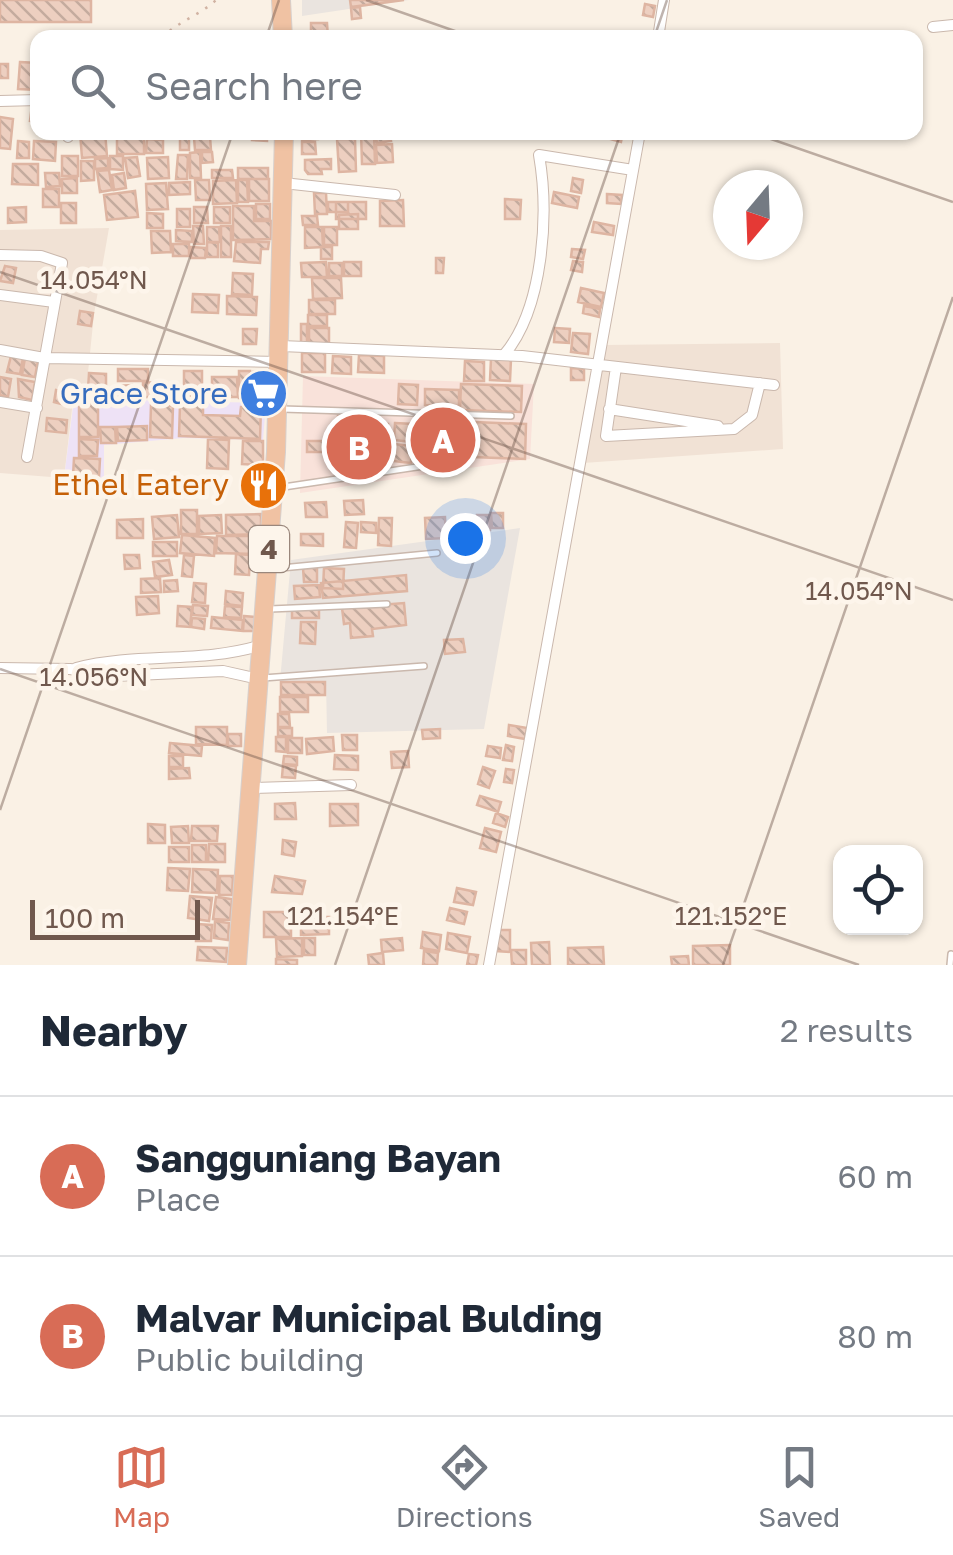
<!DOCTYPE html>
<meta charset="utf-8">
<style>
:root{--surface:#fff;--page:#f2f2f3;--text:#1f2937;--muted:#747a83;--line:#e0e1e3;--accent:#d86c56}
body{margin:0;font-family:"Golos Text",sans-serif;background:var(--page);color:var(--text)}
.controls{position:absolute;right:30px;bottom:30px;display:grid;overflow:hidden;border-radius:20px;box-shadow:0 2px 8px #0004}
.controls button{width:90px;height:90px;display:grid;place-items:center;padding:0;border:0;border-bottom:2px solid var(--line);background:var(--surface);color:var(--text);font:50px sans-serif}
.compass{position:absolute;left:713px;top:170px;width:90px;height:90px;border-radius:50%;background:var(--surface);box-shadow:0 2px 8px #0004;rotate:199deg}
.scale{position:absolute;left:30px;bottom:25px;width:170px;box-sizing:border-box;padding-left:10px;border:5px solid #70584d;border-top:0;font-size:28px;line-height:35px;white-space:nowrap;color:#70584d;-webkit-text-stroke:8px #fdf5eb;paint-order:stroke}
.you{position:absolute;left:465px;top:538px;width:35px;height:35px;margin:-25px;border:8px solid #fff;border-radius:50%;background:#1a73e8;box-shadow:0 0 0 15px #1a73e833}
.badge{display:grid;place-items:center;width:65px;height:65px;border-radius:50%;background:var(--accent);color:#fff;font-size:32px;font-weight:700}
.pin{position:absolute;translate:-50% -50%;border:5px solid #fff;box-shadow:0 2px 10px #0006}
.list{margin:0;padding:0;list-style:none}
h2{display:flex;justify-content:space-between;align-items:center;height:130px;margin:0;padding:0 40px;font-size:42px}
h2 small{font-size:32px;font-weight:400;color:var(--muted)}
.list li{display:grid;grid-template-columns:65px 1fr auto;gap:30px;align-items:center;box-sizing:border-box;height:160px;padding:0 40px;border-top:2px solid var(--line)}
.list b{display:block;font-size:38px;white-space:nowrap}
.list p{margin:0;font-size:32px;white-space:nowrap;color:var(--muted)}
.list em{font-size:32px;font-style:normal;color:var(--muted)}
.icon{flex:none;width:55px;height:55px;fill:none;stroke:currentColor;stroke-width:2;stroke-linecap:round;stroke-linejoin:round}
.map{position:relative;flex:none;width:953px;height:965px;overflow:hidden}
.search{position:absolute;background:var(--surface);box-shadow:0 2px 8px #0004;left:30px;right:30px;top:30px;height:110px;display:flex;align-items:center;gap:25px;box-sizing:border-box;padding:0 35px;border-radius:20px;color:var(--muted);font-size:38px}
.sheet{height:450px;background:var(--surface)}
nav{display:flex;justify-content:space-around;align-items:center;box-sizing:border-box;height:140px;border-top:2px solid var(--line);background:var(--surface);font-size:28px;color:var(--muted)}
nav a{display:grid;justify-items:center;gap:5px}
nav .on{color:var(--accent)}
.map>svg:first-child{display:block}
.residential{fill:#f1e2d5}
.commercial{fill:#f9e2da}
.industrial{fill:#eae4df}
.education{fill:#eee2f6}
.building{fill:url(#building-back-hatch);stroke:#deb5a2;stroke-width:2.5}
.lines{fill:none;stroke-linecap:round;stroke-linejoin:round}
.service-casing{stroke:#cab8ad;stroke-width:8}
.minor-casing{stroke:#cab8ad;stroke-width:12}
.trunk-casing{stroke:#d7d0cd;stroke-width:20}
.path{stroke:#d1b3a3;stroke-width:2.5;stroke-dasharray:2.5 8;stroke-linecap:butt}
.service{stroke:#fff;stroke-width:5}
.minor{stroke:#fff;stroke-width:10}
.trunk{stroke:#f0c2a3;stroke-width:18}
.ticks{fill:none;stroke:#70584d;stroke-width:2.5;stroke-opacity:0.45}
.labels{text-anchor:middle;stroke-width:9;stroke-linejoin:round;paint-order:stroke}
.shield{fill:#fdf5eb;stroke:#9a877c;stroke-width:2.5}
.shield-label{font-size:28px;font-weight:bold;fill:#70584d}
.shop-label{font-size:30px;fill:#366cbe;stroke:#fdf5eb;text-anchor:end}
.food-label{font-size:30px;fill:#c56008;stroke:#fdf5eb;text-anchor:end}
.ticks-label{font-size:25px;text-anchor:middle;fill:#70584d;stroke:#fdf5eb;stroke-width:9;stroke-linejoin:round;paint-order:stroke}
</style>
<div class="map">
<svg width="953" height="965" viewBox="0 0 953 965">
<defs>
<pattern id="building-back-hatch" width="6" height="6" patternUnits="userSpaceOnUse" patternTransform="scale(2.5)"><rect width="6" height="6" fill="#edcfc0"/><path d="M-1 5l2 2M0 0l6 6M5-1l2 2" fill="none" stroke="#c4ab9e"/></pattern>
</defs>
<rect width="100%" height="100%" fill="#faf1e5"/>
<path class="residential" d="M109,228L94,314L85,402L73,400L64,478L0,473V230Z
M780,343L783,449L583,463L604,345Z"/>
<path class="commercial" d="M303,376L534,384L530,459L300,493Z"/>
<path class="industrial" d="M302,0H409L302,16Z
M520,528L484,729L327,733L326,681H280L291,560Z"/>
<path class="education" d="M74,399L266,403L263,440L183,438L104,445V480L64,478Z"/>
<path class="building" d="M0,0H91V22H0Z
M350,0H404L351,7Z
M645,4L655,6L653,17L643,15Z
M360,7L361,18L352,19L351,8Z
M311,23H327L328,38H311Z
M20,62L38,63V90L18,89Z
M0,64H8V78H0Z
M32,105L38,106V122L30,121Z
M0,117L13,119L10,149L0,148Z
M80,132H105L107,156L82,158Z
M117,132H144V154H117Z
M252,132H267V141L252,140Z
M301,132H318V139L302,140Z
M361,132H374L375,164H362Z
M375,132H390L391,141L377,143Z
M608,132H623L621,142L607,138Z
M180,135H189V150H180Z
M210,137L211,150H195L194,138Z
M147,139L163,140V153H146Z
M337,139H355L356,171L339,172Z
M18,141L29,142V158H17Z
M34,141L56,142L55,161L33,159Z
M302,142H315L316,154H302Z
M392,144L393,162L377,163L376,145Z
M200,152L201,178H190V153Z
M202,152H212L213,162L202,163Z
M178,155H188L187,179H176Z
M62,156H78V176H62Z
M110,156H123V170L110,169Z
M137,157L140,176L128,178L125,158Z
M168,157L169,178L148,179L147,158Z
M108,158V168L95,169V159Z
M331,159V169H321L322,174H308L305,170V160Z
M81,161H94V180L81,181Z
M13,164H38V185L12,184Z
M238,168H268V179H238Z
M109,170L112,190L100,192L97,171Z
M212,170H232L233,178H212Z
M45,173H59L60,186L46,187Z
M124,173L126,188L114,190L112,175Z
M77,178V193H62V179Z
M573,178L583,180L581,193L571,191Z
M249,179H269V201H249Z
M195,180H209L210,200H196Z
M236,180L237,203L213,204V181Z
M238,180H247L248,202H238Z
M190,182V194L169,195V183Z
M166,183L168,209L147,210L146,184Z
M43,189H59V207H43Z
M135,191L138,217L107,220L104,195Z
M554,192L579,197L577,208L552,203Z
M314,193H326L327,214H315Z
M607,194L622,195L621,204L607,203Z
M505,199L521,200L520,219H505Z
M403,200L404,226H380V201Z
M328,202H348V212H328Z
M336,202H366V219H336Z
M61,203H76V223H61Z
M256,204H270V219H256Z
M233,206H254V221H271V239L233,240Z
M26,207V222L8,223V208Z
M194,207H207L208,223H194Z
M214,207H230V223H214Z
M177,209H190V227H177Z
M147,213L163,214V228H147Z
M358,214V229H339V215Z
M302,216H317L318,225H303Z
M594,222L614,226L613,235L592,232Z
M193,226H203L204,244H194Z
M221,226H231V257H221Z
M207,227H219L220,242H207Z
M305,227H322L323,247L305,248Z
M324,227H337V245H324Z
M176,230L192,231V242L176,241Z
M151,231H170L171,252L152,253Z
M207,242L218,243V257H207Z
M236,242H269L268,249H261L260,263L234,261Z
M173,244H189V256H173Z
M191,247L206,248L205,258H191Z
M321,247H332V259H321Z
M572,249L585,250L583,259L571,257Z
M436,258H444L443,273H436Z
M573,261L583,262L582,272L571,270Z
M326,262L327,277H302L301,263Z
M344,262H361V276H344Z
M329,263H342V276H329Z
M5,266L16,268L13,283L0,281Z
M233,273L253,274L252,295L232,294Z
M312,278H341L342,298L313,299Z
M581,288L604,293L601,307L578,302Z
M193,294L219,295L218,313L192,312Z
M227,296L257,297L256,315L227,314Z
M309,300H335V314H309Z
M584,306L600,309L599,317L583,313Z
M80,311L93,313L91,326L78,324Z
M308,315H327V326H308Z
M301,324H307V343H301Z
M309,328H329V345L309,344Z
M555,328L570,329L569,343L554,342Z
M243,329H257L256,344H243Z
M573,333L590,334L588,354L571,352Z
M302,353H325V372H302Z
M359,355L384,356V373L358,372Z
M11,356L23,358L20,374L7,372Z
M333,356L351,357V374L332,373Z
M25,358L38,361L35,377L22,375Z
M491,359H511L510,381L490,380Z
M465,361L484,362V381H464Z
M571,368L584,369V380H571Z
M118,369H148V381H118Z
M184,371H202V396H184Z
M239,371H250V398H239Z
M253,372H270V398H253Z
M89,373L106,374V389L88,388Z
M0,377L11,379L8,397L0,395Z
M212,377H237L238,397H212Z
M18,379L35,382L32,400L19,397Z
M143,382L156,383V397H143Z
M399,384L418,385L417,405L398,404Z
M461,384L522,386L521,412L460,410Z
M132,385L133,398H117V386Z
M425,389L459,390V406L425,405Z
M56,390L72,394L69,406L54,402Z
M79,403H98V437H79Z
M151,405L173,406L172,438L150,437Z
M180,405H203V415L240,416L241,407H261L260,439L179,436Z
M338,416H361V423L388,424L387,468L331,467V425H338Z
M47,418L67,420L66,433L46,431Z
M474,422L526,424L525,459L473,457Z
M395,423L414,424L412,442L394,440Z
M416,423L431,424V443H416Z
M147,426V440L118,441L117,427Z
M432,426L454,427L453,454H431Z
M100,427H115L116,443H101Z
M79,439L98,440L97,456H79Z
M208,439L229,440L228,469L207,468Z
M243,441H263V465L242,464Z
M307,441H331V452H307Z
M394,444L412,446L411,463L393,461Z
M415,447L430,448L429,462L414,461Z
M74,458L100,459L99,477L73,476Z
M363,500L364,514L345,515L344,501Z
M326,502L327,517H306L305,503Z
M181,510H197V534H181Z
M491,513H503V528H492Z
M261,514V534L226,535V515Z
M177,515L179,537L154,539L152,517Z
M221,515L222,533L199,534V516Z
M477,515H489L490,530L478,531Z
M445,517L446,538L426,539L425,518Z
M379,518H392L391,546L378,545Z
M143,519V538H117V520Z
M346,522L358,523L356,548L344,547Z
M361,522L376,523V533L361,532Z
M301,534H323V546L301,545Z
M182,535L215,538L214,556L180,553Z
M217,536H260L259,554L216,553Z
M153,542H177V556H153Z
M236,554L250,555L249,575L235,574Z
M124,555H139L140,568L125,569Z
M184,555L194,556L192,577L182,576Z
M169,560L172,575L155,577L153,562Z
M303,568H317V582H304Z
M324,568L344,569L343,589L323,588Z
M406,575L407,591L323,598L321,583Z
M160,578L161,592L141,593V579Z
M177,580L178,591L164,592V581Z
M194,583L206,584L205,603L192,602Z
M319,585L320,597L295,599L294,586Z
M226,591L243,593L242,606L225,604Z
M158,596L159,613L137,615L136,597Z
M404,603L406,625L372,629L373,636L351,638L350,623L344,624L342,608Z
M193,605L208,606L207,616L192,615Z
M178,606L192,607L190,627L177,626Z
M225,606L242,607L241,618L224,617Z
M292,608H319V618H292Z
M244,616L255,617V631H243Z
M212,617L243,620L242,631L211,628Z
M192,618L205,619L204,629L191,627Z
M301,622H316L315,644L300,643Z
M463,639L465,652L445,654L444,640Z
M281,682H325V695H281Z
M280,697H308V712H280Z
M278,714H289L290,727H278Z
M509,725L527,728L525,739L508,736Z
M196,727H227V745L196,744Z
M278,728H292V736H278Z
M440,729V738L423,739L422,730Z
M228,734H241V746H228Z
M342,735H357V750H343Z
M276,737H286V752L276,751Z
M333,737L334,751L307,754L306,739Z
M288,738H302V753H288Z
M170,743L202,746L201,756L169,753Z
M506,745L514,747L512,761L503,760Z
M488,746L501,748L500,758L486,756Z
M408,751L409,767L392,768L391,752Z
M335,755L358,756V770L334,769Z
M169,756H183V767H169Z
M284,756L297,757V765L283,764Z
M283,765L296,766L295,778L282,777Z
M483,767L495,771L489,788L478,784Z
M189,768L190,778L169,779V769Z
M506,769L514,770L512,783L504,782Z
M480,796L501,802L498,812L477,805Z
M295,803L296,819H275V804Z
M330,804H358V825L330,826Z
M496,813L508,817L505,827L493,823Z
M148,824L165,825V843H148Z
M188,826L189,843H172L171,827Z
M192,826H218L217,841H191Z
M485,828L501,832L496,852L480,848Z
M283,840L296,842L294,856L282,854Z
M209,844H225V862H208Z
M192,845H206V862H192Z
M169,847H189V862H169Z
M168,868L190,869L188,891L167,890Z
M193,869L218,870L217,893L192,892Z
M220,876H233L232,895H219Z
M275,876L305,881L302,894L272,892Z
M457,888L476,892L473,905L454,902Z
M190,896L212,898L209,921L188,918Z
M216,897L232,899L230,920L213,919Z
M450,908L467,912L464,924L447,920Z
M264,912H291V937H264Z
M301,917H329V934L301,935Z
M215,921L229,923L228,940L214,938Z
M197,924L212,925L211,941H196Z
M496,930H510V952L496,951Z
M423,932L441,935L439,951L421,948Z
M448,933L470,937L467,953L446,949Z
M302,938V956L277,957L276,939Z
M304,938H315V955H304Z
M402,938L403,950L382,952L381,940Z
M549,942L550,965H532L531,943Z
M730,945V965H693V946Z
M198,947L227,948L226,962L197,960Z
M603,947L604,965H568V948Z
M511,950H526V965H512Z
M424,951L438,953L437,965H423Z
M383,953L384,965H369L368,955Z
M469,954L478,955L476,965H467Z
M688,956L689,965H672L671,957Z
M276,959L297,960V965H276Z"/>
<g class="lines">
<defs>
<path id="service" d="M282,409L511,416
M277,488L450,462L459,456L462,441L458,422L449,416
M271,569L437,553
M270,609L387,604
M263,678L424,666
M950,965L951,954"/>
<path id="minor" d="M933,27L953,25
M658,38L664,0
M0,101L38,100
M68,132V137
M283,183L395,195
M0,255L41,256L62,263L27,457
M0,295L54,302
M281,346L522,356L774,385
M0,350L44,358L279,362
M504,355C544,308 549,213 539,155L633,170
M616,367L606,436L734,429L752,415L760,383
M0,402L37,408
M609,409L718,426
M0,668L70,669L114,676L223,671L259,679
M76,668C138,652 201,664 262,645
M251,788L351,785
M489,965L640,132"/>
<path id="trunk" d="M281,0L283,38
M237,965L276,452L284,132"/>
</defs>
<use href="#service" class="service-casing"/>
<use href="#minor" class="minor-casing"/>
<use href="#trunk" class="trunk-casing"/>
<path class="path" d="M162,38C178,21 199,16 216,0"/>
<use href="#service" class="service"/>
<use href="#minor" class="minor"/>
<use href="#trunk" class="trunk"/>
</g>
<path class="ticks" d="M366,0L475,38M266,38L279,0M654,38L667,0M751,132L953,202M0,272L953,600M0,669L859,965M0,810L233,132M335,965L621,132M723,965L953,297"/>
<defs>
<symbol id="supermarket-disc" viewBox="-11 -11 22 22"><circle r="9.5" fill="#3f7fe0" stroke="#fdf5eb"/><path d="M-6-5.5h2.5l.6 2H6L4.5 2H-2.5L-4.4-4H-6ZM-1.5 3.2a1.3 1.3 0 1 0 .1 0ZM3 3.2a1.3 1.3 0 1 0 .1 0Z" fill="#fff"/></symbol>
<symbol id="restaurant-disc" viewBox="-11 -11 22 22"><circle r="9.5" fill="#e8710a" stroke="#fdf5eb"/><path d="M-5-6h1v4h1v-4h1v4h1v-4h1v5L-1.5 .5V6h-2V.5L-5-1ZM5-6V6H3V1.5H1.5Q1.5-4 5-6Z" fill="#fff"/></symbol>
</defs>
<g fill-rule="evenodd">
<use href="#supermarket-disc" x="236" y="366" width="55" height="55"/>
<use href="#restaurant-disc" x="236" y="458" width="55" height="55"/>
</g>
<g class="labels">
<rect class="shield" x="249" y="526" width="40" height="46" rx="8"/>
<g class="shield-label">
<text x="269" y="559">4</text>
</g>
<g class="shop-label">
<text x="228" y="404">Grace Store</text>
</g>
<g class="food-label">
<text x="229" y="495">Ethel Eatery</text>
</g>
</g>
<g class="ticks-label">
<text x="94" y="289">14.054°N</text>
<text x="859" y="600">14.054°N</text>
<text x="94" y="686">14.056°N</text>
<text x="343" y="925">121.154°E</text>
<text x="731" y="925">121.152°E</text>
</g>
</svg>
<div class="controls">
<button><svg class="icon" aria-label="locate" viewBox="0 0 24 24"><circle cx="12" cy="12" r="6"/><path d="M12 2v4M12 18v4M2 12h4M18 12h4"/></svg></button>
</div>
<svg class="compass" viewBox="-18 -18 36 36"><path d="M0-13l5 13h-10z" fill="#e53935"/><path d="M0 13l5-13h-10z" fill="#747a83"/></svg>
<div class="scale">100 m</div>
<div class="you"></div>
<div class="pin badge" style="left:443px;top:440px">A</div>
<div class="pin badge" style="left:359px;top:447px">B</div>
<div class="search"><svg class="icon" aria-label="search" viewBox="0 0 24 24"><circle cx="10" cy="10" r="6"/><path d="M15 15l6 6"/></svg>Search here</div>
</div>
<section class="sheet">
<h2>Nearby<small>2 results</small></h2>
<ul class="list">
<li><span class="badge">A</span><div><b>Sangguniang Bayan</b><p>Place</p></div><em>60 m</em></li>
<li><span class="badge">B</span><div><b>Malvar Municipal Bulding</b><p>Public building</p></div><em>80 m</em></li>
</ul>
</section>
<nav>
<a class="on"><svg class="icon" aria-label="map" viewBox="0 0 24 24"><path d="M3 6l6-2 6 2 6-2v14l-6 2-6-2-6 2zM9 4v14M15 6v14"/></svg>Map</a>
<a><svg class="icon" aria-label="directions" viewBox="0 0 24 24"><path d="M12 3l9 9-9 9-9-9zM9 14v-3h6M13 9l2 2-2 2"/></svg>Directions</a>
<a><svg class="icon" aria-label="saved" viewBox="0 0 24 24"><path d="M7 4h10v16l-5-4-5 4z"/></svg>Saved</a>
</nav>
